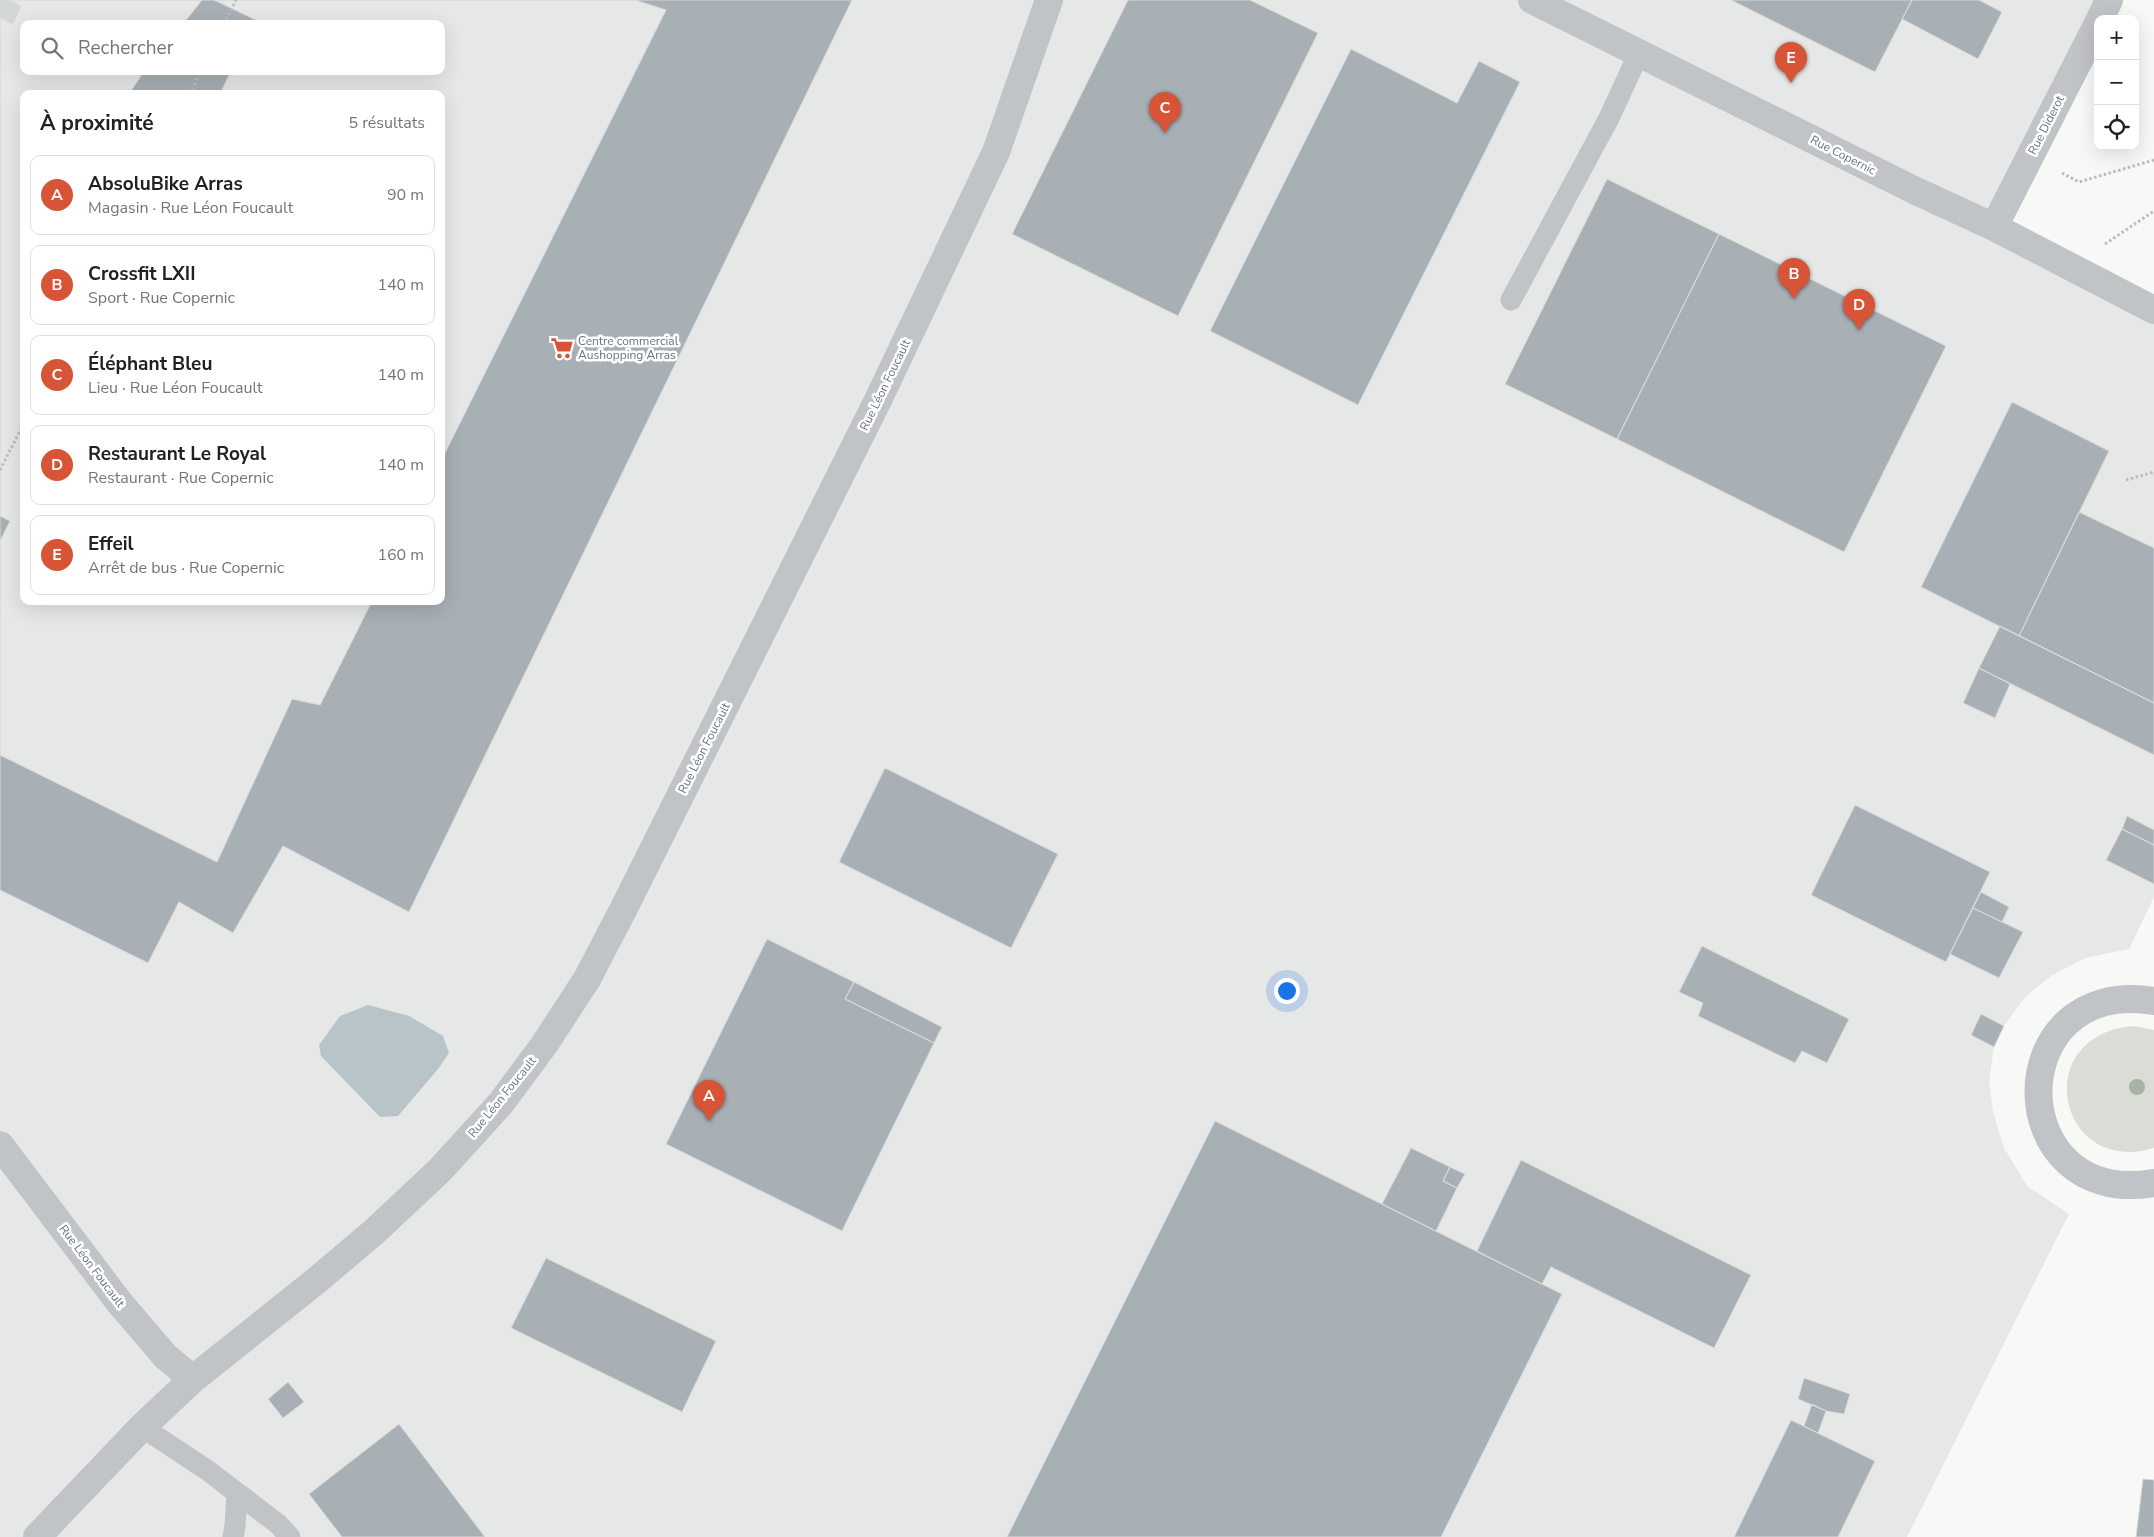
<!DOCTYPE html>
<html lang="fr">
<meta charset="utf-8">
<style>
:root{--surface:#fff;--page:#f6f6f6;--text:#202124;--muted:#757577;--line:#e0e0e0;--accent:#d85436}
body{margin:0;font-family:"Nunito Sans",sans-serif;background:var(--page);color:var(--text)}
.controls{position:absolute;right:15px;top:15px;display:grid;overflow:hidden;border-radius:10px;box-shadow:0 5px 20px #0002}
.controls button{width:45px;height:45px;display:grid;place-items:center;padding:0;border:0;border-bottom:1px solid var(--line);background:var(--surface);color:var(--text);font:25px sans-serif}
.you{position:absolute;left:1286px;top:990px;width:18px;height:18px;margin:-12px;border:4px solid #fff;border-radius:50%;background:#1a73e8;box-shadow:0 0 0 8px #1a73e833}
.badge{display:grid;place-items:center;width:32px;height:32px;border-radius:50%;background:var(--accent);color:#fff;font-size:16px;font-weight:700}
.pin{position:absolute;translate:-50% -41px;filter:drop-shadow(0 1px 2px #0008)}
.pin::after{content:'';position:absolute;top:26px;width:18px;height:15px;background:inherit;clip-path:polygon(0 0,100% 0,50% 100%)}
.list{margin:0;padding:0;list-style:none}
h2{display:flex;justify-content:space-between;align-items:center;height:65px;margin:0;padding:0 20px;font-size:21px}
h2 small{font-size:16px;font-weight:400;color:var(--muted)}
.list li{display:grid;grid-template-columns:32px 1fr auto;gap:15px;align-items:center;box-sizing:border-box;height:80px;margin:0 10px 10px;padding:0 10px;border:1px solid var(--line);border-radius:10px}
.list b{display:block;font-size:19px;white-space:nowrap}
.list p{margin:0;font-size:16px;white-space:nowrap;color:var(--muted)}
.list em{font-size:16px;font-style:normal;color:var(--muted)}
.icon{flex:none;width:28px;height:28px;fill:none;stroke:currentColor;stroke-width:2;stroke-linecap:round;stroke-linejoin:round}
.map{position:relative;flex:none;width:2154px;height:1537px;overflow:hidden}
.search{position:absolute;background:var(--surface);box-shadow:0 5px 20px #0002;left:20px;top:20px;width:425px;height:55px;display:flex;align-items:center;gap:12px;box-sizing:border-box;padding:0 18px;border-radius:10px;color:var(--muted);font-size:19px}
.panel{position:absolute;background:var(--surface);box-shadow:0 5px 20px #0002;left:20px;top:90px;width:425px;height:515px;border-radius:10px}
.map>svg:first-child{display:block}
.built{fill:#e6e7e7;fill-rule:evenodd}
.green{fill:#d9ddd6}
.water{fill:#b8c4c8}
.building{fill:#a8afb5;stroke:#dadad8;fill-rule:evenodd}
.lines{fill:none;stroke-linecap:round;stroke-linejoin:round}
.pedestrian-tunnel{stroke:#d4d7d8;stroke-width:28;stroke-dasharray:28 14;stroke-linecap:butt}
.path{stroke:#babdbf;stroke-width:3;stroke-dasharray:2.5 2.5;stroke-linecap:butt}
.service{stroke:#c0c4c7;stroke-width:21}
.minor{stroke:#c0c4c7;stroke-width:28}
.tree{fill:#a9b2a6}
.labels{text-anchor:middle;stroke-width:5;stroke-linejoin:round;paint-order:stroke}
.street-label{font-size:12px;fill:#66757f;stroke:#fff}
.poi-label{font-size:12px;fill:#66757f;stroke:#fff;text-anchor:start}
</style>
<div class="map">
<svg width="2154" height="1537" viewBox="0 0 2154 1537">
<rect width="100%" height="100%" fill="#f8f8f6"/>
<path class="built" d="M0,0H2109L1994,227L2154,310V897L2129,949L2085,958L2051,976L2024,998L2004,1026L1981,1014L1971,1035L1994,1047L1989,1082L1993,1112L2004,1148L2027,1186L2069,1214L1907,1537H0ZM24,24H441V71H24ZM24,94H441V601H24Z"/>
<path class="green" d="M2134,1026L2154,1030V1148C2057,1177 2028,1034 2134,1026Z"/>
<path class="water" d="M368,1005L409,1016L443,1036L449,1053L438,1069L398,1116L380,1117L321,1056L319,1045L340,1016Z"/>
<path class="building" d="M0,0H202L183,24H24V71H144L129,94H24V601H372L320,705L292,699L217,862L0,755V541L10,521L0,516Z
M0,0H852L409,912L283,846L233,933L179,902L148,963L0,890ZM24,24H441V71H24ZM24,94H441V601H24Z
M214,0H635L666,10L441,461V94H220L231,71H441V24H254L256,20Z
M1128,0H1250L1318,33L1178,316L1012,234Z
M1731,0H1912L1875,72Z
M1912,0H1979L2002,12L1978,59L1902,19Z
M1351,49L1457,103L1479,61L1520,82L1358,405L1210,331Z
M1607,179L1719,234L1617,439L1505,384Z
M1719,234L1946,346L1844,552L1617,439Z
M2012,402L2109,451L2019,636L1921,587Z
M2079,512L2154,548V703L2019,636Z
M2000,626L2154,703V755L1979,668Z
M1979,668L2010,684L1995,718L1963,703Z
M885,768L1058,854L1011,948L839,862Z
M1855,805L1990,872L1946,962L1811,895Z
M2127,816L2154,830V845L2122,829Z
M2122,829L2154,845V884L2106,860Z
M1981,892L2009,907L2002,922L1973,908Z
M1973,908L2023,932L1999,978L1950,954Z
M767,939L854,982L845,999L934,1043L842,1231L666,1144Z
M1702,946L1849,1019L1827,1063L1802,1051L1795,1063L1698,1016L1703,1003L1679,992Z
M854,982L942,1027L934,1043L845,999Z
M1981,1014L2004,1026L1994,1047L1971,1035Z
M1215,1121L1562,1294L1441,1537H1007Z
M1411,1148L1450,1167L1443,1181L1457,1188L1436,1231L1382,1204Z
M1521,1160L1751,1275L1714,1348L1551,1267L1542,1284L1477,1251Z
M1450,1167L1465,1174L1457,1188L1443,1181Z
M546,1258L716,1341L682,1412L511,1328Z
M1804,1378L1850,1394L1844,1414L1826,1411L1798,1399Z
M288,1382L304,1402L283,1418L268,1399Z
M1812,1404L1826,1411L1818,1433L1804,1426Z
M1791,1420L1875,1461L1838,1537H1734Z
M399,1424L485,1537H342L309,1494Z
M2143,1479L2154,1480V1537H2136Z"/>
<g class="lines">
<path class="pedestrian-tunnel" d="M0,18L9,0"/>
<path class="path" d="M224,24L236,0
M190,94L201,71
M2062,173L2079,182L2154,160
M2105,244L2154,211
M0,470L24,423
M2126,480L2154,472"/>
<path class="service" d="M1511,300L1609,118L1639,53
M142,1427L207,1470L278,1524L290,1537
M233,1537L235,1526L237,1493"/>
<path class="minor" d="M1532,0L1916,191L1994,227L2154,310
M2100,19L2109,0
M1994,227L2098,23
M2154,1001C1999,976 2001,1209 2154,1183
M0,1145L119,1302L166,1357L193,1379
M37,1537L142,1427L193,1379L316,1281L375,1231L440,1170L501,1103L544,1045L587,979L624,908L878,400L996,152L1049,0"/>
</g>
<circle class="tree" cx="2137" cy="1087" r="8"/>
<defs>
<symbol id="supermarket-bare" viewBox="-9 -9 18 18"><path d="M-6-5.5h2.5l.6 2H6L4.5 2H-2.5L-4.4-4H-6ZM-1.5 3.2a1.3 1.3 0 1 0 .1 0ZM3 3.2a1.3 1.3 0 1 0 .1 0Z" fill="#d85436" stroke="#fff" stroke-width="2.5" paint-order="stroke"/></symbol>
</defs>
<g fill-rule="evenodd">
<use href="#supermarket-bare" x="546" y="332" width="32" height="32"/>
</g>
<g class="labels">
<g class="street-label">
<text transform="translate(2046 125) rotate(-63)" y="4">Rue Diderot</text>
<text transform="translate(1843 155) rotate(27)" y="4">Rue Copernic</text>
<text transform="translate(885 385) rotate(-64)" y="4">Rue Léon Foucault</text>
<text transform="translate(704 748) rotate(-63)" y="4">Rue Léon Foucault</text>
<text transform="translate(502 1097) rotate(-51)" y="4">Rue Léon Foucault</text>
<text transform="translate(92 1266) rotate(53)" y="4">Rue Léon Foucault</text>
</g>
<g class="poi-label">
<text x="578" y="345">Centre commercial<tspan x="578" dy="14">Aushopping Arras</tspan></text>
</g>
</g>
</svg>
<div class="controls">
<button>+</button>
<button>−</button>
<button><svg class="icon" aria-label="locate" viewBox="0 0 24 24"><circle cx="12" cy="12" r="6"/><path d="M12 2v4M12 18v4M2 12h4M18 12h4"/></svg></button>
</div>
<div class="you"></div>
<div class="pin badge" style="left:709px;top:1121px">A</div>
<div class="pin badge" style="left:1794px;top:299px">B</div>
<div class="pin badge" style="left:1165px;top:133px">C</div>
<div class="pin badge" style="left:1859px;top:330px">D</div>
<div class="pin badge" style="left:1791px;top:83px">E</div>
<div class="search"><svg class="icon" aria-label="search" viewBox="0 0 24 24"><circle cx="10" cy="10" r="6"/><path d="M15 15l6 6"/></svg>Rechercher</div>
<section class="panel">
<h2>À proximité<small>5 résultats</small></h2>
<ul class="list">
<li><span class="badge">A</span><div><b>AbsoluBike Arras</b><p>Magasin · Rue Léon Foucault</p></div><em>90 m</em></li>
<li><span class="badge">B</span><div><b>Crossfit LXII</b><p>Sport · Rue Copernic</p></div><em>140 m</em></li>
<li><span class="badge">C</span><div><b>Éléphant Bleu</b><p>Lieu · Rue Léon Foucault</p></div><em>140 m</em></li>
<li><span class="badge">D</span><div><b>Restaurant Le Royal</b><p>Restaurant · Rue Copernic</p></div><em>140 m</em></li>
<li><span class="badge">E</span><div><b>Effeil</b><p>Arrêt de bus · Rue Copernic</p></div><em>160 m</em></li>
</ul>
</section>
</div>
